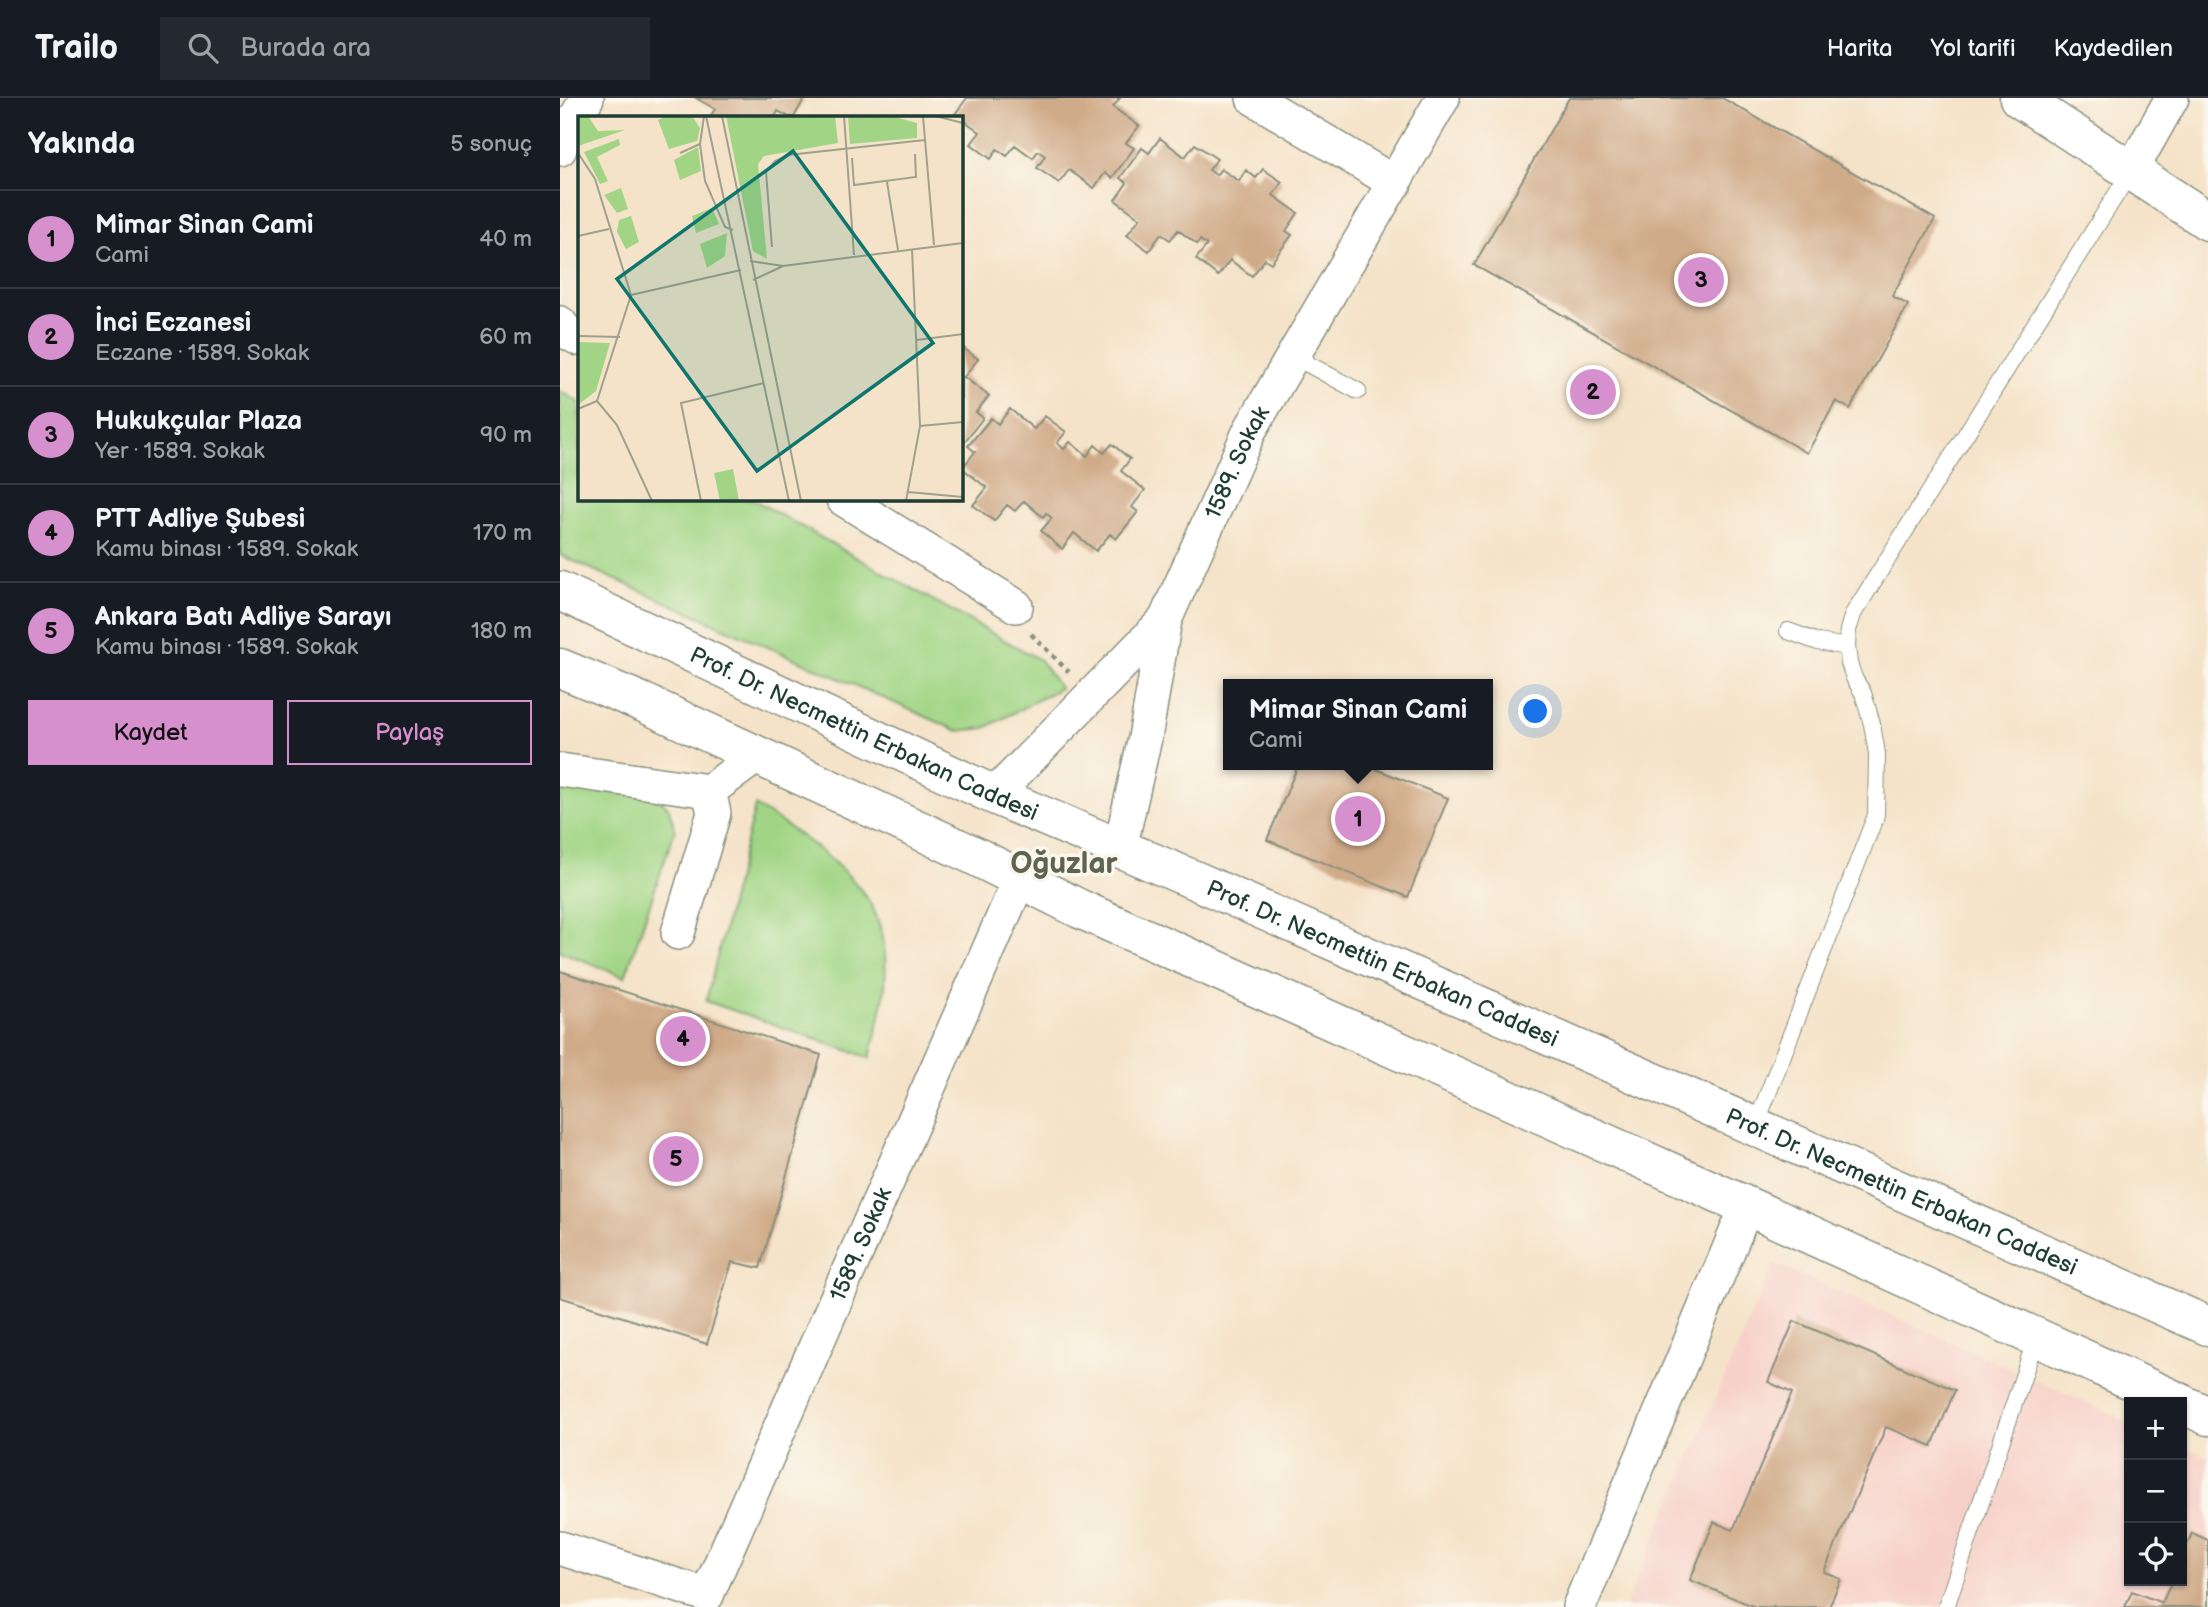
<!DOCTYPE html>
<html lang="tr">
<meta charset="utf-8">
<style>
:root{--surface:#171b24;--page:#242831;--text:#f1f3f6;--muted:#9ea1a6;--line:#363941;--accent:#d690ce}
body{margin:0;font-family:"Balsamiq Sans",sans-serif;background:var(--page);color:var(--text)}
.controls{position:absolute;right:21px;bottom:21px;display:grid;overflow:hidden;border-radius:0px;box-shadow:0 2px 5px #0004}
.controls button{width:63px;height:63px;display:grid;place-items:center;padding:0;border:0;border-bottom:2px solid var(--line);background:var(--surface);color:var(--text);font:35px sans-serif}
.you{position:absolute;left:976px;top:614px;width:24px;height:24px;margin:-18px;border:5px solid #fff;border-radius:50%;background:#1a73e8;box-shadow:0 0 0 10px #1a73e833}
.badge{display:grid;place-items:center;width:46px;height:46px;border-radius:50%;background:var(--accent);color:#111;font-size:23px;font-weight:700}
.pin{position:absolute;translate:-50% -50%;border:4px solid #fff;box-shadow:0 2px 7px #0006}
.popup{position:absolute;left:663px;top:581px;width:270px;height:91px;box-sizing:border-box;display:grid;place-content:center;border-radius:0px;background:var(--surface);filter:drop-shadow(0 2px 5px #0005);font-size:23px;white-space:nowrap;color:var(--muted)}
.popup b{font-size:26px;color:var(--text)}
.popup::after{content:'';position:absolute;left:50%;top:100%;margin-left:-14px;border:14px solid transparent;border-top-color:var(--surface)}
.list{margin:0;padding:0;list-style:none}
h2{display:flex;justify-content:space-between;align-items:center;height:91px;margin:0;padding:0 28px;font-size:30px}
h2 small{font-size:23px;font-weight:400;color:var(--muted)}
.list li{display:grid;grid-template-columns:46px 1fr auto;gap:21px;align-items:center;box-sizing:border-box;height:98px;padding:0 28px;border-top:2px solid var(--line)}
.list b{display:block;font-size:26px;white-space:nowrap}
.list p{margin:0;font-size:23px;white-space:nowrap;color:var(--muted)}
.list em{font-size:23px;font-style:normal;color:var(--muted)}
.actions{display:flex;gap:14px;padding:21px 28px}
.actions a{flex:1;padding:16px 0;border:2px solid var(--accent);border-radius:0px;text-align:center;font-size:24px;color:var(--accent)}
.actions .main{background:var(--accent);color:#111}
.icon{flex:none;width:38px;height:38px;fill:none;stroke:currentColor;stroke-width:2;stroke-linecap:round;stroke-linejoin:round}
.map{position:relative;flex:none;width:1648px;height:1509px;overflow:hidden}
header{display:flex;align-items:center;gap:42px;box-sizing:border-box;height:98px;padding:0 35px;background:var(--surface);border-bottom:2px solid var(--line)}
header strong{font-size:33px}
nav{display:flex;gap:38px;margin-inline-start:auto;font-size:24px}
.search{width:490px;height:63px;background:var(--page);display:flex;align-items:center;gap:18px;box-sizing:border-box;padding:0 24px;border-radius:0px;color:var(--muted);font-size:26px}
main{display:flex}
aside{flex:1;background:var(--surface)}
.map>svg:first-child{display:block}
.built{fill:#f7d1c9}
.green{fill:#a1d585;stroke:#60895c;stroke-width:2}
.building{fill:#d0ab89}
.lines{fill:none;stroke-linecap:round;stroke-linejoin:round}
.lane-casing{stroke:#8a907e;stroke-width:18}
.street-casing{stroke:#8a907e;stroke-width:36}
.secondary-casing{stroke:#8a907e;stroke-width:41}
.path{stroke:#8a907e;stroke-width:4.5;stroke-dasharray:5 5;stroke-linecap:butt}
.lane{stroke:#fff;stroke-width:16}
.street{stroke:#fff;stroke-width:33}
.secondary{stroke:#fff;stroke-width:38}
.labels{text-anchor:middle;stroke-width:7;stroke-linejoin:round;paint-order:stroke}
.street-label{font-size:23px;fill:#1f3d34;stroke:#fbf7ec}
.district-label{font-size:30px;font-weight:bold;fill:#5d6452;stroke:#fbf7ec}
.inset-road{fill:none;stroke:#9fa18d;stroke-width:2}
.view{fill:#0f766e;fill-opacity:0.15;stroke:#0f766e;stroke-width:3.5}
.inset-edge{fill:none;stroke:#1f3d34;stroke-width:3.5}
</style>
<header>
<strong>Trailo</strong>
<div class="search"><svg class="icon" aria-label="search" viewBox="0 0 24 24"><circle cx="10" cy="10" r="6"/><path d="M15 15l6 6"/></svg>Burada ara</div>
<nav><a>Harita</a><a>Yol tarifi</a><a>Kaydedilen</a></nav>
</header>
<main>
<aside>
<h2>Yakında<small>5 sonuç</small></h2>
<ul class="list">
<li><span class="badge">1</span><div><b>Mimar Sinan Cami</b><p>Cami</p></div><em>40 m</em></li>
<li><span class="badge">2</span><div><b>İnci Eczanesi</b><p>Eczane · 1589. Sokak</p></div><em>60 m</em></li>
<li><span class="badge">3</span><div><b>Hukukçular Plaza</b><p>Yer · 1589. Sokak</p></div><em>90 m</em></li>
<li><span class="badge">4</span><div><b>PTT Adliye Şubesi</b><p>Kamu binası · 1589. Sokak</p></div><em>170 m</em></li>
<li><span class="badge">5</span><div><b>Ankara Batı Adliye Sarayı</b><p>Kamu binası · 1589. Sokak</p></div><em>180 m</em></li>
</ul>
<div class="actions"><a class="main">Kaydet</a><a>Paylaş</a></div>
</aside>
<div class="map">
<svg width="1648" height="1509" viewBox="0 0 1648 1509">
<rect width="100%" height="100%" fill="#fbf7ec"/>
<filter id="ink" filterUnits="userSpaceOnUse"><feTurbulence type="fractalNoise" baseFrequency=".0143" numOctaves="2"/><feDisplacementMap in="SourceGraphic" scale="14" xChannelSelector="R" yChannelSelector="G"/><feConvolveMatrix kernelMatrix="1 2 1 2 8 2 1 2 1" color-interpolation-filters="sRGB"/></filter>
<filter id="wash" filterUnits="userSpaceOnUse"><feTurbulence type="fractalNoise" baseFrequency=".00686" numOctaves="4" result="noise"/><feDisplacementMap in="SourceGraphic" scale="28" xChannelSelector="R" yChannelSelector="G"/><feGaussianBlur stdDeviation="1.57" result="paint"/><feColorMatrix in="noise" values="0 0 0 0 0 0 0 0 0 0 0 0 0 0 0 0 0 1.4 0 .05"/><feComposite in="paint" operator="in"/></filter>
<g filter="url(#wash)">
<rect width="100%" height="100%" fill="#f5e3c9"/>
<path class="built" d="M1214,1165L1569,1324V1483H1622V1347L1648,1359V1509H1065Z"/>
<path class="green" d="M0,293L19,304V401H192L480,562L500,590L425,630L398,633L0,457Z
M0,687L99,699L109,711L115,732L65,879L0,853Z
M195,708C231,729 297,774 314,813C324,835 327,863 325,887C323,911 315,936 310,960L146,903Z"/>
<g id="blocks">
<path class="building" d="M136,0H245L234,19H229L218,13L215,19H150L155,11Z
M407,0H560L553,9L579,28L566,45L574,50L552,80L545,75L534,90L509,72L499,85L477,70L485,58L478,53L473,60L455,47L447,58L437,51L431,61L411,46L420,34L395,16Z
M1009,0H1162L1375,121L1332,198L1348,207L1290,311L1276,303L1247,355L914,167Z
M600,40L625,59L635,46L657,61L649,72L656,77L661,71L679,83L686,72L696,80L703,71L722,84L713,97L738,115L726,133L732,137L711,165L705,161L692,178L670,162L658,178L636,161L647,147L640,142L637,146L618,132L610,142L601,136L589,153L567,137L580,120L555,102L567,85L560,80L582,50L589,55Z
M401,248L418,261L404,279L429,298L416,314L423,320L401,348Z
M450,311L474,331L485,318L506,334L497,345L504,351L510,344L527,358L535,347L544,355L552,346L570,361L561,373L585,392L572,409L578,414L556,441L550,436L536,453L514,435L502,451L481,433L492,420L486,415L483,419L464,403L455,413L447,407L434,423L413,407L427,390L402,370L415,354L408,348L431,320L438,326Z
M738,667H806L888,700L848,799L707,742Z
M0,873L261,957L200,1170L172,1164L147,1246L0,1199Z
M1234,1223L1395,1292L1372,1348L1326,1329L1264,1474L1281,1481L1269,1509H1195L1130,1482L1154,1424L1173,1432L1232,1295L1208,1284Z
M1632,1435L1648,1442V1509H1565L1572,1493L1602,1505L1612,1483H1622V1459Z"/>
</g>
</g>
<g filter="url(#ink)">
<use href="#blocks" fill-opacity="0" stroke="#8a907e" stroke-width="2"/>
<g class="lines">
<defs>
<path id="lane" d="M733,258L798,293
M1228,533L1258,544L1287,549
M1195,1029L1316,717L1317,656L1312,626L1303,595L1294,580L1289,565L1287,549L1288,532L1293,516L1571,73
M1386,1509L1476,1240"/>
<g id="street">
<path d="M693,0L835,85"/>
<path d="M0,51L2,44L27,0"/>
<path d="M1571,73L1612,0"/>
<path d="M0,225L8,235L19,241"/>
<path d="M283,401L456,508"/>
<path d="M0,672L149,693L197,658"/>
<path id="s1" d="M434,697L605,522L690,332L883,0"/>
<path d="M560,750L585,640L605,522"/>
<path d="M118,835L154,715L149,693"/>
<path d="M0,1450L147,1497"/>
<path id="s2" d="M147,1497L460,780"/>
<path d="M1019,1509L1187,1108"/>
</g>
<g id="secondary">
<path d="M1459,0L1648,123"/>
<path id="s3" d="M0,493L434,697L632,781L1648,1228"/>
<path d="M0,570L84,605L413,757L520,811L1187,1108L1619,1304"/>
<path d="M1622,1306L1648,1318"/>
</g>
</defs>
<use href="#lane" class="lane-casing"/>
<use href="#street" class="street-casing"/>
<use href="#secondary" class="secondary-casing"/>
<path class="path" d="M471,536L509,574"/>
<use href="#lane" class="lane"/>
<use href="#street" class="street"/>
<use href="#secondary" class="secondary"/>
</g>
</g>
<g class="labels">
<g class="street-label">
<text dy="8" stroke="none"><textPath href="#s1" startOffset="418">1589. Sokak</textPath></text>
<text dy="8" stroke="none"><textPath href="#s3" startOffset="336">Prof. Dr. Necmettin Erbakan Caddesi</textPath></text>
<text dy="8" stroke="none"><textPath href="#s3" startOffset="903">Prof. Dr. Necmettin Erbakan Caddesi</textPath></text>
<text dy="8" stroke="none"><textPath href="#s3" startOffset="1470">Prof. Dr. Necmettin Erbakan Caddesi</textPath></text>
<text dy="8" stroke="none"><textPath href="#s2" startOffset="383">1589. Sokak</textPath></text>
</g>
<g class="district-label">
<text x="504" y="775">Oğuzlar</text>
</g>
</g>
<g transform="translate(18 18)">
<rect width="385" height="385" fill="#f5e3c9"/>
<path d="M0,0H10L20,15L47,14L0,30ZM89,0H114L122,12L119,25L91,33L80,4ZM148,0H257L260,27L186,40L180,48L189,143L175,135ZM270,0H313L339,7V22L272,28ZM41,23L42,29L19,41L30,65L22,68L6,36ZM120,31L123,55L102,64L96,44ZM43,72L50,93L39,97L26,79ZM134,92L141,108L118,117L114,100ZM53,100L61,126L48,133L39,116L41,104ZM149,117L147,140L129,152L122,128ZM0,226L32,227L18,275L0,289ZM155,353L161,385H142L136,357Z" fill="#a1d585"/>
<path class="inset-road" d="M126,0L122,28L127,65L147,111L155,114M128,0L211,385M144,0L223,385M266,0L276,139M345,0L356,129M357,0L385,7M0,37L17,63L53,179M102,37L122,28M274,42L276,69L338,61L337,38M309,66L320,134M0,120L31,113M194,131L188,56L197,45L210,39L347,24M172,145L205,150L385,127M175,164L205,150M53,179L163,154M0,220L42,221M339,224L385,218M19,285L39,309L74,385M0,293L19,285L53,179M342,310L385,306M330,376L385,381M123,385L103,287L186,267M328,385L342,310L334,133"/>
<path class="view" d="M215,35L355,227L179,355L39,163Z"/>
<rect width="385" height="385" class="inset-edge"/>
</g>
</svg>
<div class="controls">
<button>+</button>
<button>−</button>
<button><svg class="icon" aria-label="locate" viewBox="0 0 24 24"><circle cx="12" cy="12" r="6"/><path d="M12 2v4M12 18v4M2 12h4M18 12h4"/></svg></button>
</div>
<div class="you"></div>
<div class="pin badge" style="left:798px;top:721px">1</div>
<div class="popup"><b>Mimar Sinan Cami</b>Cami</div>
<div class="pin badge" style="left:1033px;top:294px">2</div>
<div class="pin badge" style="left:1141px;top:182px">3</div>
<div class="pin badge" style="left:123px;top:941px">4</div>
<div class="pin badge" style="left:116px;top:1061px">5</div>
</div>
</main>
